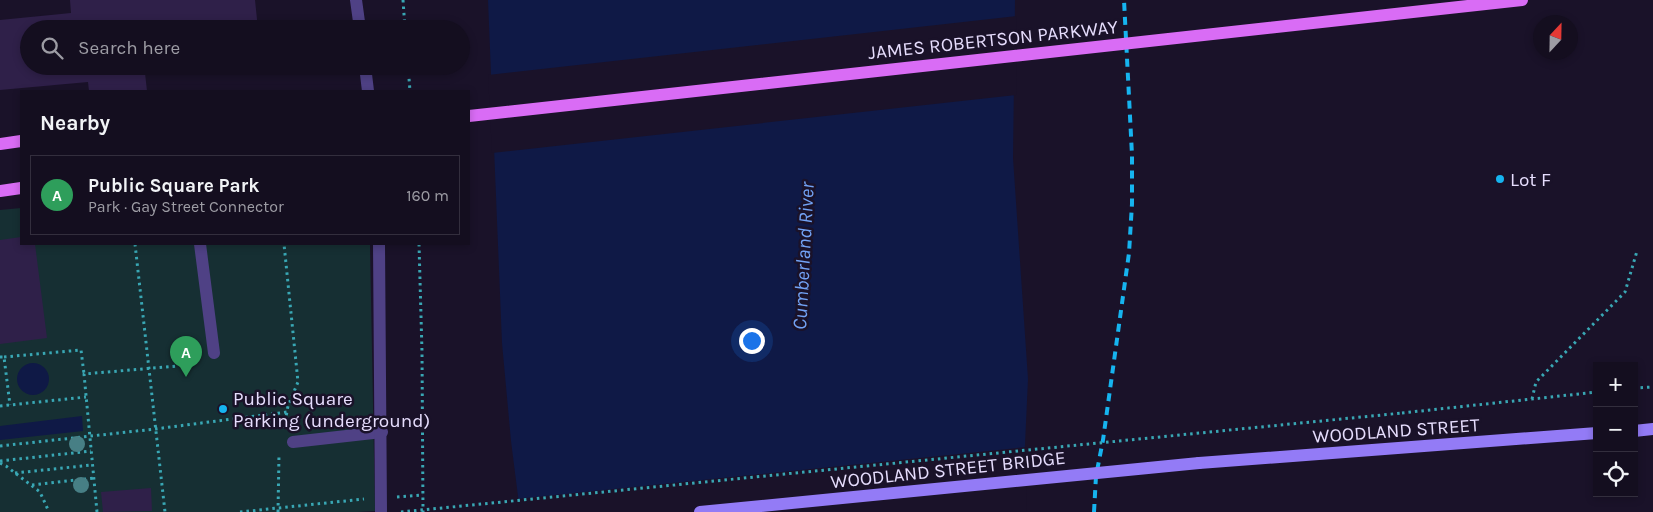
<!DOCTYPE html>
<meta charset="utf-8">
<style>
:root{--surface:#140e1f;--page:#211c2c;--text:#f1f3f6;--muted:#9d9ca4;--line:#332e3d;--accent:#16b4ef}
body{margin:0;font-family:Karla,sans-serif;background:var(--page);color:var(--text)}
.controls{position:absolute;right:15px;bottom:15px;display:grid;overflow:hidden;border-radius:0px;box-shadow:0 2px 8px #0003}
.controls button{width:45px;height:45px;display:grid;place-items:center;padding:0;border:0;border-bottom:1px solid var(--line);background:var(--surface);color:var(--text);font:25px sans-serif}
.compass{position:absolute;left:1533px;top:15px;width:45px;height:45px;border-radius:50%;background:var(--surface);box-shadow:0 2px 8px #0003;rotate:22deg}
.you{position:absolute;left:751px;top:340px;width:18px;height:18px;margin:-12px;border:4px solid #fff;border-radius:50%;background:#1a73e8;box-shadow:0 0 0 8px #1a73e833}
.badge{display:grid;place-items:center;width:32px;height:32px;border-radius:50%;background:var(--accent);color:#fff;font-size:16px;font-weight:700}
.pin{position:absolute;translate:-50% -41px;filter:drop-shadow(0 1px 2px #0008)}
.pin::after{content:'';position:absolute;top:26px;width:18px;height:15px;background:inherit;clip-path:polygon(0 0,100% 0,50% 100%)}
.list{margin:0;padding:0;list-style:none}
h2{display:flex;justify-content:space-between;align-items:center;height:65px;margin:0;padding:0 20px;font-size:21px}
h2 small{font-size:16px;font-weight:400;color:var(--muted)}
.list li{display:grid;grid-template-columns:32px 1fr auto;gap:15px;align-items:center;box-sizing:border-box;height:80px;margin:0 10px 10px;padding:0 10px;border:1px solid var(--line);border-radius:0px}
.list b{display:block;font-size:19px;white-space:nowrap}
.list p{margin:0;font-size:16px;white-space:nowrap;color:var(--muted)}
.list em{font-size:16px;font-style:normal;color:var(--muted)}
.icon{flex:none;width:28px;height:28px;fill:none;stroke:currentColor;stroke-width:2;stroke-linecap:round;stroke-linejoin:round}
.map{position:relative;flex:none;width:1653px;height:512px;overflow:hidden}
.search{position:absolute;background:var(--surface);box-shadow:0 2px 8px #0003;left:20px;top:20px;width:450px;height:55px;display:flex;align-items:center;gap:12px;box-sizing:border-box;padding:0 18px;border-radius:28px;color:var(--muted);font-size:19px}
.panel{position:absolute;background:var(--surface);box-shadow:0 2px 8px #0003;left:20px;top:90px;width:450px;height:155px;border-radius:0px}
.map>svg:first-child{display:block}
.green{fill:#162f33}
.water{fill:#0f1946}
.pier{fill:#1a1229}
.building{fill:#2f2049}
.lines{fill:none;stroke-linecap:round;stroke-linejoin:round}
.path{stroke:#39a7b4;stroke-width:3;stroke-dasharray:2.5 4;stroke-linecap:butt}
.service{stroke:#4f4185;stroke-width:12}
.minor{stroke:#4f4185;stroke-width:12}
.secondary{stroke:#937bf6;stroke-width:12}
.primary{stroke:#d96cf5;stroke-width:12}
.rail{stroke:#16b4ef;stroke-width:4;stroke-dasharray:8 6;stroke-linecap:butt}
.path-bridge{stroke:#39a7b4;stroke-width:3;stroke-dasharray:2.5 4;stroke-linecap:butt}
.secondary-bridge{stroke:#937bf6;stroke-width:12}
.primary-bridge{stroke:#d96cf5;stroke-width:12}
.tree{fill:#477f85}
.poi-dot{fill:#16b4ef;stroke:#1a1229;stroke-width:2}
.labels{text-anchor:middle;stroke-width:5;stroke-linejoin:round;paint-order:stroke}
.street-label{font-size:19px;fill:#e6ddfd;stroke:#1a1229}
.poi-label{font-size:19px;fill:#e6ddfd;stroke:#1a1229;text-anchor:start}
.water-label{font-size:20px;font-style:italic;fill:#72a2f5;stroke:#1a1229}
</style>
<div class="map">
<svg width="1653" height="512" viewBox="0 0 1653 512">
<rect width="100%" height="100%" fill="#1a1229"/>
<path class="green" d="M21,208V244H370L375,511L358,512H0V210Z"/>
<path class="water" d="M488,0H1015L1013,158L1028,379L1023,488L520,512L511,441L502,343Z
M17 379a16 16 0 1 1 32 0a16 16 0 1 1-32 0Z
M82,416L83,431L0,440V426Z"/>
<path class="pier" d="M1017,16L1016,95L492,153L488,75Z
M1027,447L1026,512H518L516,499Z"/>
<path class="building" d="M70,0H255L258,29H29V66H200L201,68L145,73L147,91H89L88,82L0,90V20L71,13Z
M21,237V244H35L47,338L0,344V240Z
M151,488L152,511L103,512L101,492Z"/>
<g class="lines">
<path class="path" d="M403,0L405,29
M408,66L410,91
M135,244L165,512
M419,244L422,352L423,512
M0,357H4L10,405
M4,357L81,350L84,374
M1634,388L1653,387
M1532,399L1536,382L1625,292L1637,251
M0,406L86,397
M1402,413L1597,392
M284,428L288,406L298,382L284,244
M0,446L155,429L287,412
M0,461L91,451
M0,463L6,466L40,492L49,512
M15,473L92,465
M32,485L94,478
M397,497L423,495
M97,512L84,374L177,366
M240,512L364,499
M278,512L279,454"/>
<path class="service" d="M200,244L214,353
M293,442L382,432"/>
<path class="minor" d="M356,0L360,29
M365,66L368,91
M379,244L381,512"/>
<path class="secondary" d="M1634,431L1653,429
M1199,463L1597,433"/>
<path class="primary" d="M0,144L21,141
M0,191L21,188"/>
<path class="rail" d="M1094,512L1096,476L1103,440L1129,253L1132,204V155L1124,0"/>
<path class="path-bridge" d="M401,512L1402,413"/>
<path class="secondary-bridge" d="M700,512L1199,463"/>
<path class="primary-bridge" d="M469,116L1522,0"/>
</g>
<g class="tree">
<circle cx="77" cy="444" r="8"/>
<circle cx="81" cy="485" r="8"/>
</g>
<g class="poi-dot">
<circle cx="1500" cy="179" r="5"/>
<circle cx="223" cy="409" r="5"/>
</g>
<g class="labels">
<g class="street-label">
<text transform="translate(993 39) rotate(-6)" y="7">JAMES ROBERTSON PARKWAY</text>
<text transform="translate(1396 430) rotate(-4)" y="7">WOODLAND STREET</text>
<text transform="translate(948 469) rotate(-6)" y="7">WOODLAND STREET BRIDGE</text>
</g>
<g class="poi-label">
<text x="1510" y="186">Lot F</text>
<text x="233" y="405">Public Square<tspan x="233" dy="22">Parking (underground)</tspan></text>
</g>
<g class="water-label">
<text transform="translate(803 256) rotate(-87)" y="7">Cumberland River</text>
</g>
</g>
</svg>
<div class="controls">
<button>+</button>
<button>−</button>
<button><svg class="icon" aria-label="locate" viewBox="0 0 24 24"><circle cx="12" cy="12" r="6"/><path d="M12 2v4M12 18v4M2 12h4M18 12h4"/></svg></button>
</div>
<svg class="compass" viewBox="-18 -18 36 36"><path d="M0-13l5 13h-10z" fill="#e53935"/><path d="M0 13l5-13h-10z" fill="#9d9ca4"/></svg>
<div class="you"></div>
<div class="pin badge" style="left:186px;top:377px;background:#2e9e5b">A</div>
<div class="search"><svg class="icon" aria-label="search" viewBox="0 0 24 24"><circle cx="10" cy="10" r="6"/><path d="M15 15l6 6"/></svg>Search here</div>
<section class="panel">
<h2>Nearby<small></small></h2>
<ul class="list">
<li><span class="badge" style="background:#2e9e5b">A</span><div><b>Public Square Park</b><p>Park · Gay Street Connector</p></div><em>160 m</em></li>
</ul>
</section>
</div>
